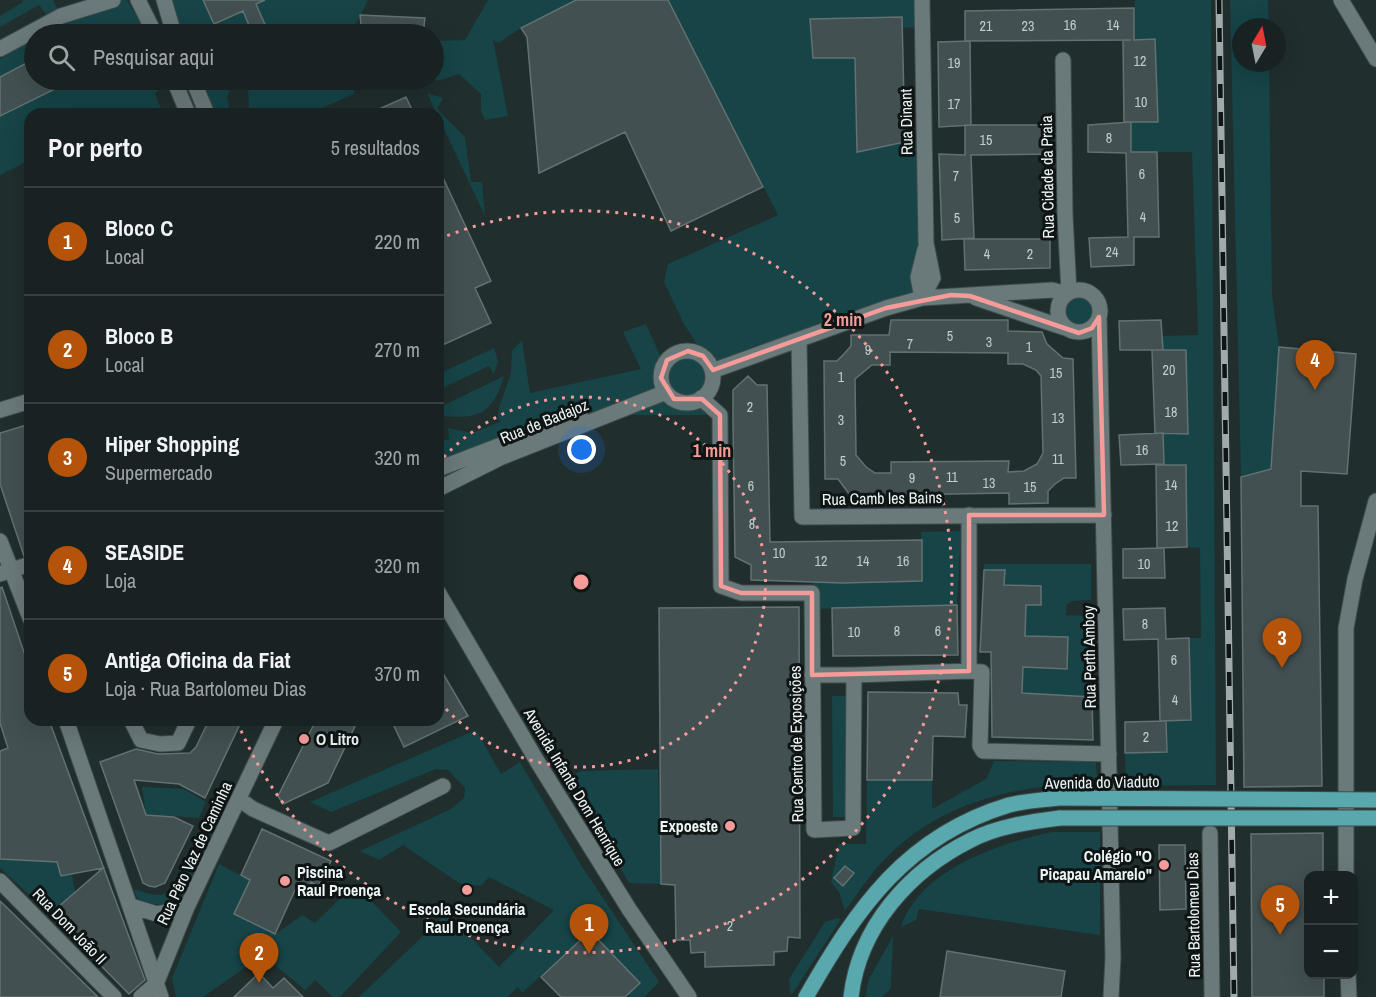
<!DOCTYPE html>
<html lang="pt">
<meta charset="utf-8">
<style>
:root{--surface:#192222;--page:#262f2f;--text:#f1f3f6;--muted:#9fa4a5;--line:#373f40;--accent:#b45309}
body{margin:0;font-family:"Archivo Narrow",sans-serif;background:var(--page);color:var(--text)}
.controls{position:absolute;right:18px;bottom:18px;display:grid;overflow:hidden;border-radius:12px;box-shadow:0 6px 24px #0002}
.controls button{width:54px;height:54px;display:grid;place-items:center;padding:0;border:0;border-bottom:2px solid var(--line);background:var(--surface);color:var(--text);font:30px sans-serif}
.compass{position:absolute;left:1232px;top:18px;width:54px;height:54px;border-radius:50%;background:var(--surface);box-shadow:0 6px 24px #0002;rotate:10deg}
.you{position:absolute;left:582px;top:450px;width:21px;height:21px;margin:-15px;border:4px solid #fff;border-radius:50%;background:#1a73e8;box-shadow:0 0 0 9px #1a73e833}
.badge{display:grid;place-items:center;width:39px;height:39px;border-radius:50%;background:var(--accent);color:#fff;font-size:20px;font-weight:700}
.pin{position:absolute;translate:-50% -50px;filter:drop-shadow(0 2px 3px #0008)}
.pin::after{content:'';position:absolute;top:32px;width:21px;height:18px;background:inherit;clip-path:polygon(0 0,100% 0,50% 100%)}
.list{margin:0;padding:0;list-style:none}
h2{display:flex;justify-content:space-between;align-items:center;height:78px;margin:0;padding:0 24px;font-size:26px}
h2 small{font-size:20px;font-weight:400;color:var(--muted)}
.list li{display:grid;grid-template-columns:39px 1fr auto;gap:18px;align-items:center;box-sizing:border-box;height:108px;padding:0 24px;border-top:2px solid var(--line)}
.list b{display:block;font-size:22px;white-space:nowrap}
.list p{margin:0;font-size:20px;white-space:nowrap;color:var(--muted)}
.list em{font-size:20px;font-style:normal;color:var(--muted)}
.icon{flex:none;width:33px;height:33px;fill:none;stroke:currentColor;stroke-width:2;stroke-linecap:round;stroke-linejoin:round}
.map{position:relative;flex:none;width:1376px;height:997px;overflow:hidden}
.search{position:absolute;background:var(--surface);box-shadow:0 6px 24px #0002;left:24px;top:24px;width:420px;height:66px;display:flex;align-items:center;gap:15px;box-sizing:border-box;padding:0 21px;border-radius:33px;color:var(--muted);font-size:22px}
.panel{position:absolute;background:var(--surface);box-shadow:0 6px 24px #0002;left:24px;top:108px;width:420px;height:618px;border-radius:18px}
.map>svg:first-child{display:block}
.green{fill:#164447}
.building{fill:#425051;stroke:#627172;stroke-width:1.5;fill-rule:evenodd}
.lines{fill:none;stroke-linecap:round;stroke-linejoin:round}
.street-casing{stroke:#3f4c4c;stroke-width:17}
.secondary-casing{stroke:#3f4c4c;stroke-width:17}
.primary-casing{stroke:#3f4c4c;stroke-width:17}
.street{stroke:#6a797a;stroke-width:15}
.secondary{stroke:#6a797a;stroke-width:15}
.primary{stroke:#59a8ad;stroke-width:15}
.rail-casing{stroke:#a0aaaa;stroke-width:7}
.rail{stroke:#0f1515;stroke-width:4.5;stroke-dasharray:14;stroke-linecap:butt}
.primary-bridge-casing{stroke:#3f4c4c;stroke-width:17;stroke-linecap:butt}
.primary-bridge{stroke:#59a8ad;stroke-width:15}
.marked{fill:none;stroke:#f59b99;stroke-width:4.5;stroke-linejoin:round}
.ring{fill:none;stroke:#f59b99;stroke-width:3;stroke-dasharray:3 6}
.poi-dot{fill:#f59b99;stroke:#0f1515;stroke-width:2}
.labels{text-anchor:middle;stroke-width:6;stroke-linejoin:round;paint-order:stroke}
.number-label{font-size:14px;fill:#c2cccc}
.street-label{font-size:16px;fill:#ecf5f5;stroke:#0f1515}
.poi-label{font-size:16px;font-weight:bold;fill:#ecf5f5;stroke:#0f1515;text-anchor:start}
.centre{fill:#f59b99;stroke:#0f1515;stroke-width:3}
.ring-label{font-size:18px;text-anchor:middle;font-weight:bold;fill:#f59b99;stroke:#0f1515;stroke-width:6;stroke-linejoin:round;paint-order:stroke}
</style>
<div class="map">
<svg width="1376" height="997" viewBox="0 0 1376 997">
<rect width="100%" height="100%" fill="#212e2e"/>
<path class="green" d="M22,0H53L61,16L113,0H127L147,34H46L51,32L48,23L51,21L39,5L0,27V16L23,2Z
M164,0H368L357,22L344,34H174Z
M488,0H576L521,28L498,43L493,40L508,116L485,120L481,111V94L459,74L441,80H432L434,41L465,40Z
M668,0H922V27L903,28L905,142L925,138L922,298L710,365L684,324L664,282L668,264L778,215Z
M1135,0H1211L1216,785L1126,786L1125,753L1166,721L1191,720L1189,638H1201L1200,548L1187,547L1186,465H1164L1163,433H1188L1186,351L1163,350L1162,336L1198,335L1192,152H1132L1131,122H1158L1155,39L1134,40Z
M1230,0H1268L1269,27H1241V63H1269L1272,295L1279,347L1271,469L1241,477Z
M34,40V80H167L155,94L163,114H30V160L0,175V59Z
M193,80H233L227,97L230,113L249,109L248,87L261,80H331L355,82L354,94L308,114H207Z
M427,93L443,98L437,109L465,137L471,182H482L485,216Z
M1062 312a15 15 0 1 1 30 0a15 15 0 1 1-30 0Z
M646,324L664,364L661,378L667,394L678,401H697L720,415H606L500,452L438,480V439L449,440L448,428L472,433L500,422L498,416L499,408L511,373L512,351L522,340L530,393L641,369L623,332Z
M494,348L498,361L494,374L489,366L438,390V374Z
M664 377a23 23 0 1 1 46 0a23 23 0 1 1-46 0Z
M504,376C492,416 478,419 438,416V408Z
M961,531L957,605L812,609L813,581H922L921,532Z
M984,564H1091V600L1073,601L1067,604L1066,615L1092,616V697L1056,700V694H1041L1040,699L1022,700L1025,615L1003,604L1040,605L1041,587L1004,585V570H984Z
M832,696H847V817H833Z
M476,730L501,774L520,762L581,865L659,982L644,997H631L628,994L640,982L590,931L522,993L518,987L507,997H359L447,913L499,967L554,910L489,877L481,886L459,883L403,845L379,860L360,851L451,809L464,798L465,788L448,770L436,769L331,812L310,802Z
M994,761L1096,762L1097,777L1079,778L1078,784C1010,787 942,804 891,853C873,869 859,892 845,911L839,892L831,882L839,844H866L867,780H932V809L986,779Z
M658,769L661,884L629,883L569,781L570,775L583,771Z
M142,787L184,789L206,802L199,818L146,814Z
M1052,832H1100V935L919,909L916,920L901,927C919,870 999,843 1052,832Z
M0,859L57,862L61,876L72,874L75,892L50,914L0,868Z
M219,864L250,880L234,914L276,934L302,915L315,923L355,884L401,932L340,997H333L315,980L305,990L263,955L203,997H176L172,978Z
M181,868L192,874C178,902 168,913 137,898L134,889C162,899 171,899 181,868Z
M838,918L841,919L793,993L790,994L789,979L825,922Z
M893,936L891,988L882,997H866L868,981Z"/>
<path class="building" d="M203,0H265L256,4L267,29L251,30L243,11L214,24Z
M576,0H668L763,187L671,231L625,132L539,173L527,37L521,28Z
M1134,8V40L1155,39L1158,122H1124L1123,40H1131L965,41V11Z
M360,15L425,18L423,34H362Z
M902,17L905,142L857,152L855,58H813L810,19Z
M970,41L971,125L939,127L938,42Z
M34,59V80H73L0,116V77Z
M406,97L414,114H368Z
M1131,122V152H1157L1159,237H1134V265L1091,267L1089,238L1128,237L1126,153L1088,152V125Z
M965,125H1049L1050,154L971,155L974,238L942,240L939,154L965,155Z
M438,167L491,281L475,288L491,323L438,347Z
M964,239H1050V268L965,270Z
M891,320H1008V331L1042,332L1047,344L1063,358L1073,359L1076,478H1064L1055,484L1048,491V503L1009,504V493L891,495V504H850V495L838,479H825L824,361H837L843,355L851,346V335H889ZM890,352L1008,353V364H1023L1036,370L1041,376L1043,453L1037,464L1024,471L1008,472L1009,461L891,462V473H875L866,467L856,455L855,379L872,365H890Z
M1161,320L1163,350H1120L1119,321Z
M1279,347L1356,354L1347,474L1301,471V506H1318L1322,786L1244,787L1241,477L1271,469Z
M1152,350H1186L1188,434L1155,433Z
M748,376L757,385H767L770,542L922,540V581L842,583L751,580V565L735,557L733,425V390Z
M30,424V554L24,556L0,484V433Z
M1163,433L1164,464L1121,465L1119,435Z
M1156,465H1186L1187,547L1157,548Z
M1164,548L1165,578H1123V549Z
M984,570H1005L1004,585L1041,586V605H1026L1025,636L1068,637L1067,669L1023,667L1022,693L1092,697L1093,740L992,737L991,652H980Z
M2,587L30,670V720H49L145,980L129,994L50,914L103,868L61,876L57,862L0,859V751L8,748L0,723V588Z
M957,605L958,655L833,656L832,608Z
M799,607L800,938L788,937L787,951L774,952V965L705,967V952L691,953L690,940H676L675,885L661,884L659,608Z
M1165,608L1166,639L1189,638L1191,720L1160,721L1158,639L1124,640L1123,609Z
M438,665L468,716L404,747L393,724L401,720H438Z
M868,692L958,693L959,705H967L965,737L933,736L932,780H867Z
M209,720H242L205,798L179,784L134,780L146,815L174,817L193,826L165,883L155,887L149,886L143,883L100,762L136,749L158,754L190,753L196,747Z
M316,720H358L328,783L283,804L278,796Z
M1166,721L1167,752L1125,753V722Z
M262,829L331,861L318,886L311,882L305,894L295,890L275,934L234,914L250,880L241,875Z
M1323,833V876H1308V975H1324V997H1252L1251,834Z
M1159,845H1185L1186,909L1160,910Z
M845,866L854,873L843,886L834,878Z
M0,901L29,929L98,997H0Z
M590,931L640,983L625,997H561L541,977Z
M947,951L1065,971L1061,997H940Z
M259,973L273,988L284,978L303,997H234Z"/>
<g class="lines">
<defs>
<path id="street" d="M0,49L61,16L113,0
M1063,60L1065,215L1069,292
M1058 311a21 21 0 1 1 42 0a21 21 0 1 1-42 0Z
M922,298L933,278L926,243L922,0
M922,298L918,277L925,249
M976,298L1065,328
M1099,317L1113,958L1111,997
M799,340L802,517L1104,515
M661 377a26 26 0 1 1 52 0a26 26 0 1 1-52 0Z
M712,371L886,308L922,298L1052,290L1067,294
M701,398L720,415L721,586L741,593H812L814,830L853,828L854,675L969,671V515
M0,410L30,401
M438,469L580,415
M438,489L502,457L666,392
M0,541L30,618
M0,574L30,564
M969,671L982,672L980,746L983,751L1109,754
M812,675H854
M66,720L161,997
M131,720L141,740L160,744L178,743L189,720
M239,799L253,809L329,843L443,786
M1210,833L1212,997
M0,881L114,997
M131,906L157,914L187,907
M141,997L156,984L187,907L276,720"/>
<path id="secondary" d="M138,0L155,34
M164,0L174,34
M1341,0L1376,59
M174,80L188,114
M193,80L207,114
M438,592L537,761L629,909L689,997
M1346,876V628L1355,579L1376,501
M1348,974L1349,997"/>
<path id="primary" d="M806,997C857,908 906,836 1009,805C1024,801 1042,800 1059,798
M851,997C859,927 909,871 971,840C998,826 1030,822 1060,818"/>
</defs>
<use href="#street" class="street-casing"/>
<use href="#secondary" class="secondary-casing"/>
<use href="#primary" class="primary-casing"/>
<use href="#street" class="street"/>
<use href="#secondary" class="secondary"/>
<use href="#primary" class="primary"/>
<defs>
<path id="rail" d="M1219,0L1234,997"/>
</defs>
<use href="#rail" class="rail-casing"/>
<use href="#rail" class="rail"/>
<defs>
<path id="primary-bridge" d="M1059,798L1376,800
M1060,818H1376"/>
</defs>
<use href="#primary-bridge" class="primary-bridge-casing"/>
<use href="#primary-bridge" class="primary-bridge"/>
</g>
<path class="marked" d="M951,295L970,296L1079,333L1092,328L1099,317L1104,515H969V671L812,675V593H741L721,586L720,415L702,399H674L661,378L667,360L688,351L703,356L713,370L886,308Z"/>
<g class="ring">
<path d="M438 464A185 185 0 1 1 438 700"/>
<path d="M439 239A371 371 0 1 1 237 721"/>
</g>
<g class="poi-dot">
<circle cx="304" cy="739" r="6"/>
<circle cx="730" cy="826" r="6"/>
<circle cx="1164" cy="865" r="6"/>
<circle cx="285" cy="881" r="6"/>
<circle cx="467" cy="890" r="6"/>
</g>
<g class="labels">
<g class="number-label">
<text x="1070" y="30">16</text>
<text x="1113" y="30">14</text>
<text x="986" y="31">21</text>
<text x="1028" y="31">23</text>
<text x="1140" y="66">12</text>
<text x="954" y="68">19</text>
<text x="1141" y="107">10</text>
<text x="954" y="109">17</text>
<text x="1109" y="143">8</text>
<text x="986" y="145">15</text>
<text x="1142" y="179">6</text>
<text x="956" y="181">7</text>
<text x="1143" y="222">4</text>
<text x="957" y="223">5</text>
<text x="1112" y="257">24</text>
<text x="987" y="259">4</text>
<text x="1030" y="259">2</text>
<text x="950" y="341">5</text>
<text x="989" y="347">3</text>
<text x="910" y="349">7</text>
<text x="1029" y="352">1</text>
<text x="868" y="355">9</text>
<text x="1169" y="375">20</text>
<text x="1056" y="378">15</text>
<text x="841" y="382">1</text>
<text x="750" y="412">2</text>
<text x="1171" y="417">18</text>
<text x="1058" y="423">13</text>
<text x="841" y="425">3</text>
<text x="1142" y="455">16</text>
<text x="1058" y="464">11</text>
<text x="843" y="466">5</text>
<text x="952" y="482">11</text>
<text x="912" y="483">9</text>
<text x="989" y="488">13</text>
<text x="1171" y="490">14</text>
<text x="751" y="491">6</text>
<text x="1030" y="492">15</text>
<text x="752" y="529">8</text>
<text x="1172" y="531">12</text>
<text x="779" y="558">10</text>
<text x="821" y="566">12</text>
<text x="863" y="566">14</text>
<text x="903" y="566">16</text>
<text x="1144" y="569">10</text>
<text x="1145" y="629">8</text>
<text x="897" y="636">8</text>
<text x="938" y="636">6</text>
<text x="854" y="637">10</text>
<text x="1174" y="665">6</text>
<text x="1175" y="705">4</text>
<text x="1146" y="742">2</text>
<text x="730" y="931">2</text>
</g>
<g class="street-label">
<text transform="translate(906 122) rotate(-91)" y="6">Rua Dinant</text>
<text transform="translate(1047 177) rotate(-91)" y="6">Rua Cidade da Praia</text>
<text transform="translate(544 421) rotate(-22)" y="6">Rua de Badajoz</text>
<text transform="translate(882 498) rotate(-1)" y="6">Rua Camb les Bains</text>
<text transform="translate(1089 657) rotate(-91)" y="6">Rua Perth Amboy</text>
<text transform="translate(796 744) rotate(-91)" y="6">Rua Centro de Exposições</text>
<text transform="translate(1102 782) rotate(-1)" y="6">Avenida do Viaduto</text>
<text transform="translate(575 787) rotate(59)" y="6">Avenida Infante Dom Henrique</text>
<text transform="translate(194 853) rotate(-65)" y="6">Rua Pêro Vaz de Caminha</text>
<text transform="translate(1193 915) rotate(-91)" y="6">Rua Bartolomeu Dias</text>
<text transform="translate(70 926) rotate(46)" y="6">Rua Dom João II</text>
</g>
<g class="poi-label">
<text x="316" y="745">O Litro</text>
<text x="718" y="832" text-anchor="end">Expoeste</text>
<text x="1152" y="862" text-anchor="end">Colégio "O<tspan x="1152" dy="18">Picapau Amarelo"</tspan></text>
<text x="297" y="878">Piscina<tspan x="297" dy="18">Raul Proença</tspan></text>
<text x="467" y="915" text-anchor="middle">Escola Secundária<tspan x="467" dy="18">Raul Proença</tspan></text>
</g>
</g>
<circle cx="581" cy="582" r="9" class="centre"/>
<g class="ring-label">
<text x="843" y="326">2 min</text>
<text x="712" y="457">1 min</text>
</g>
</svg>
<div class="controls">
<button>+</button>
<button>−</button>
</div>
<svg class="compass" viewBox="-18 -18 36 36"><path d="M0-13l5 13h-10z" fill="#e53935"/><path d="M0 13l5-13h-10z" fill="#9fa4a5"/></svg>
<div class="you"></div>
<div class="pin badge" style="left:589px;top:954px">1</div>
<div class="pin badge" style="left:259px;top:983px">2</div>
<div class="pin badge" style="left:1282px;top:668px">3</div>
<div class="pin badge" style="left:1315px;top:390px">4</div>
<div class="pin badge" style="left:1280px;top:935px">5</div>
<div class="search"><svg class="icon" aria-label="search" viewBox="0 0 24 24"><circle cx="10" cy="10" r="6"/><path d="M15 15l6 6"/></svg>Pesquisar aqui</div>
<section class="panel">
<h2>Por perto<small>5 resultados</small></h2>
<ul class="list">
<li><span class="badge">1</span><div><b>Bloco C</b><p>Local</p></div><em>220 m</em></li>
<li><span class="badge">2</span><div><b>Bloco B</b><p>Local</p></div><em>270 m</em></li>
<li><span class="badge">3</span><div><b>Hiper Shopping</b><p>Supermercado</p></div><em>320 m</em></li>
<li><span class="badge">4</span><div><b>SEASIDE</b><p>Loja</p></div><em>320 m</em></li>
<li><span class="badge">5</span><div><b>Antiga Oficina da Fiat</b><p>Loja · Rua Bartolomeu Dias</p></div><em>370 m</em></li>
</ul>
</section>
</div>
